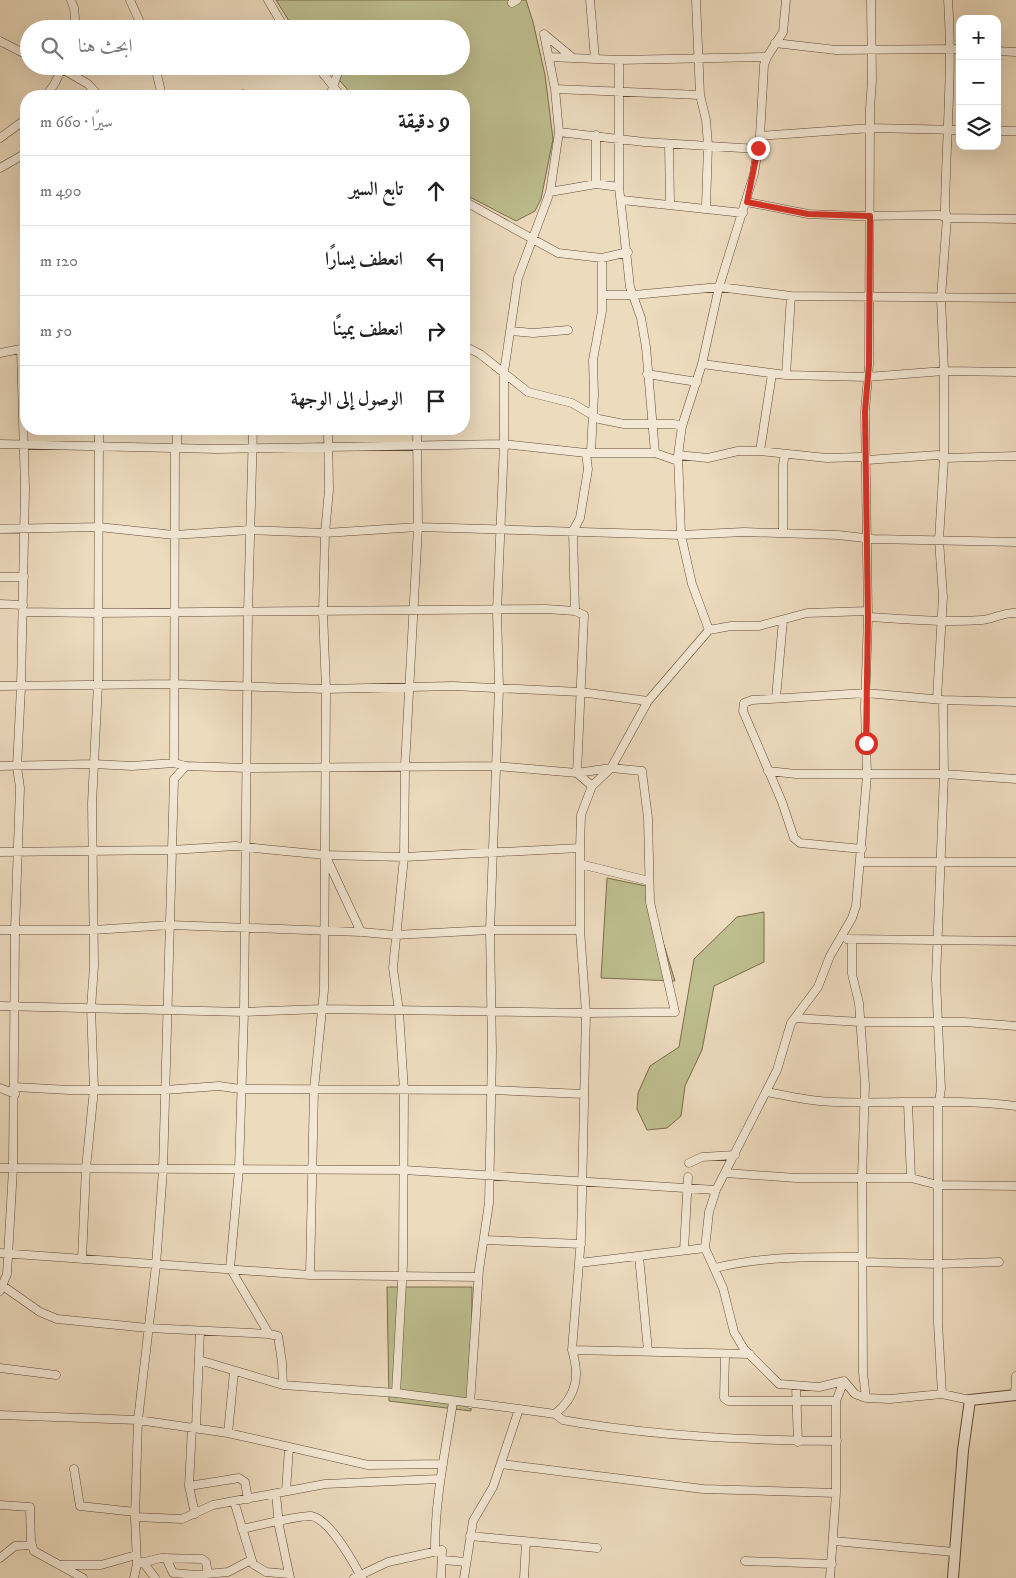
<!DOCTYPE html>
<html lang="ar">
<meta charset="utf-8">
<style>
:root{--surface:#fff;--page:#f6f6f6;--text:#222;--muted:#767676;--line:#e0e0e0}
body{margin:0;font-family:"IM FELL DW Pica",Amiri,serif;background:var(--page);color:var(--text);direction:rtl}
.controls{position:absolute;right:15px;top:15px;display:grid;overflow:hidden;border-radius:10px;box-shadow:0 5px 20px #0002}
.controls button{width:45px;height:45px;display:grid;place-items:center;padding:0;border:0;border-bottom:1px solid var(--line);background:var(--surface);color:var(--text);font:25px sans-serif}
.stop{position:absolute;width:15px;height:15px;margin:-11px;border:4px solid #d93025;border-radius:50%;background:#fff}
.stop.end{background:#d93025;border-color:#fff;box-shadow:0 1px 5px #0008}
.list{margin:0;padding:0;list-style:none}
h2{display:flex;justify-content:space-between;align-items:center;height:65px;margin:0;padding:0 20px;font-size:21px}
h2 small{font-size:16px;font-weight:400;color:var(--muted)}
.list li{display:grid;grid-template-columns:32px 1fr auto;gap:15px;align-items:center;box-sizing:border-box;height:70px;padding:0 20px;border-top:1px solid var(--line)}
.list b{display:block;font-size:19px;white-space:nowrap}
.list em{font-size:16px;font-style:normal;color:var(--muted)}
.icon{flex:none;width:28px;height:28px;fill:none;stroke:currentColor;stroke-width:2;stroke-linecap:round;stroke-linejoin:round}
.map{position:relative;flex:none;width:1016px;height:1578px;overflow:hidden;direction:ltr}
.search{position:absolute;background:var(--surface);box-shadow:0 5px 20px #0002;left:20px;top:20px;width:450px;height:55px;display:flex;align-items:center;gap:12px;box-sizing:border-box;padding:0 18px;border-radius:28px;color:var(--muted);font-size:19px}
.panel{position:absolute;background:var(--surface);box-shadow:0 5px 20px #0002;left:20px;top:90px;width:450px;height:345px;border-radius:20px;direction:rtl}
.map>svg:first-child{display:block}
.green{fill:#bebe8e;stroke:#7a6c4b}
.lines{fill:none;stroke-linecap:round;stroke-linejoin:round}
.minor-casing{stroke:#634a36;stroke-width:9}
.tertiary-casing{stroke:#634a36;stroke-width:12}
.minor{stroke:#f3e8d5;stroke-width:8}
.tertiary{stroke:#f3e8d5;stroke-width:10}
.route{stroke:#d93025;stroke-width:6}
</style>
<div class="map">
<svg width="1016" height="1578" viewBox="0 0 1016 1578">
<rect width="100%" height="100%" fill="#eddbbe"/>
<filter id="stains"><feTurbulence type="fractalNoise" baseFrequency=".004" numOctaves="4"/><feColorMatrix values="0 0 0 0 .2 0 0 0 0 .09 0 0 0 0 .02 0 0 0 .5 -.17"/></filter>
<radialGradient id="worn" r=".72"><stop offset=".6" stop-color="#630" stop-opacity="0"/><stop offset="1" stop-color="#630" stop-opacity=".3"/></radialGradient>
<path class="green" d="M276,0H526L533,22L545,75L553,139L541,199L535,211L516,221L464,194V96H353L327,66H461V29H294Z
M607,878L646,886L675,981L601,978Z
M764,912V962L714,986L702,1050L685,1086L681,1116L667,1128L647,1130L637,1109L638,1093L650,1066L679,1047L694,959L737,917Z
M387,1287H472L471,1411L389,1401Z"/>
<g class="lines">
<defs>
<path id="minor" d="M71,0L74,8L76,29
M130,0L143,29
M268,0L285,29
M590,0L595,59
M696,0L700,95L706,120L708,145L706,207
M871,0L872,80L870,109L869,365L865,411L868,617L865,707L867,775L856,906L852,918L830,956L818,987L791,1023L777,1070L716,1190L709,1212L705,1248L723,1288L734,1332L744,1349L779,1384L819,1387L844,1381L855,1394L866,1398L890,1399L942,1394L970,1400
M512,3L517,0
M544,34L573,58
M0,41L29,56
M775,43L836,50L960,49
M997,51L1016,52
M549,57L619,60L767,57
M619,60V187L630,287L641,318L646,347L655,453L678,461
M57,66L88,84L97,94
M155,66L162,96
M317,66L341,96
M555,89L700,95
M46,96L55,83L63,66
M237,96L243,94L247,96
M330,96L339,69
M997,131H1016
M559,132L644,142L758,149
M760,136L871,128L960,130
M0,138L26,119
M669,144L670,204
M0,168L26,153
M596,184V135
M550,192L596,184L619,187
M622,200L743,213
M464,201L558,253L602,258L628,252
M747,202L808,214L856,216L940,215L947,218L1016,219
M602,295H634L719,287L791,296L1016,298
M511,331L533,333L568,330
M464,346L480,354L528,392L572,403L599,419L624,424H674L682,426
M0,353L25,348
M702,364L786,375L867,377L944,371L1016,372
M647,374L697,382
M786,375L791,296
M177,429V447
M253,429L248,612L244,1012L239,1169L230,1268L269,1334L278,1336L282,1362L283,1385
M0,444L217,449L504,444L586,453H655
M591,451L594,395L593,360L602,311V258
M760,451L772,374
M678,455L708,458L738,451H760L827,458L861,457L867,460L938,455L944,458L1016,456
M0,529L99,527L174,535L250,530L325,533L418,527L681,535L744,532L838,535L873,539L1016,542
M783,533V465L785,454
M0,577H24
M0,604L23,605
M575,611L573,531L580,518L588,469L586,453
M23,612L98,613L546,609L575,611L584,615L577,773L592,786
M868,617C906,619 945,623 982,620C994,619 1003,612 1016,613
M709,630L692,584L681,535L678,455L682,426L702,364L719,287L754,174L760,136L764,65L767,57L783,32L786,0
M0,686L173,684L326,689L453,686L580,692L648,701
M776,698L783,620
M937,698L943,597L939,540L944,458V371L941,298L947,218L945,210C946,140 953,70 948,0
M174,763L175,447
M0,766L94,764L132,766L174,763L186,766L247,768L496,766L577,773L611,768L642,771L648,818L650,902L675,1012L586,1013L322,1009L244,1012L0,1006
M768,771L796,774H944L1016,779
M862,849L800,843L794,838L782,802L743,711L744,703L752,700L866,693L943,700L1016,702
M0,852L172,850L235,846L325,855L404,857L580,848
M326,857L361,932
M861,862H1016
M580,864L649,881
M0,930H93L170,925L361,932L395,935L490,930H580
M847,939L1016,941
M852,940V974L859,1003L865,1085L862,1177L863,1373L866,1398
M795,1018L860,1022H965L1016,1026
M15,1087L69,1090H165L219,1086L240,1089L490,1090L584,1094
M0,1088L15,1094
M767,1092C789,1096 813,1102 835,1102C896,1104 956,1098 1016,1106
M908,1103L911,1178
M689,1163L702,1157L735,1155
M0,1168L404,1170L716,1190
M725,1173L796,1178H911L938,1185L1016,1186
M485,1240L581,1244
M684,1250L688,1177
M0,1253L310,1275L478,1277
M639,1256L648,1351
M82,1259L86,1168L94,1089L91,1008L94,966L92,803L98,684L99,429
M579,1263L705,1248
M715,1268C763,1256 811,1257 860,1257L864,1262L939,1264L999,1262
M310,1275L314,1089L324,990L326,689L323,612L325,533L329,490L328,429
M3,1286L40,1312L57,1319L148,1328L269,1334
M0,1291L7,1274L13,1168L15,930L20,788L17,767L21,687L25,488L21,348
M572,1350L750,1354
M725,1354L724,1398L728,1401H836
M199,1360L283,1385L396,1393L519,1409
M0,1368L56,1375
M796,1386L798,1442
M396,1393L403,1264L404,1091L399,1011L393,968L404,857L405,766L418,527L417,429
M942,1394L938,1323V1107L941,1089L936,979L944,774L943,700
M1015,1395L1016,1376
M470,1404L479,1270L489,1203L492,1051L490,930L499,688L497,611L504,444V372L518,278L550,192L559,132L555,89L544,34
M555,1414L563,1420L580,1423C667,1437 749,1440 837,1441
M0,1415L138,1420L228,1433L368,1465L443,1464
M192,1427L189,1486L195,1514
M196,1427L200,1331
M228,1433L234,1372
M501,1464L703,1489L836,1493
M74,1469L80,1506L135,1512
M189,1486L239,1478L245,1482L248,1499
M286,1491L289,1448
M276,1494L279,1526L290,1578
M234,1501L253,1564L266,1572L289,1574
M0,1505L30,1507L31,1543L34,1551L83,1578
M135,1517L182,1519L213,1505L325,1484L439,1479
M242,1529C256,1526 300,1515 311,1516C330,1519 353,1562 362,1578
M470,1536L597,1548
M834,1541L954,1552
M435,1550C435,1498 445,1453 453,1402
M0,1558L15,1546L32,1545
M166,1558L173,1573L196,1575L228,1572L251,1560
M443,1560L466,1562
M745,1561L832,1564
M143,1562L155,1578
M137,1564L161,1558L202,1559L206,1562L208,1574
M61,1565H101L136,1555
M134,1578L137,1564L135,1517L138,1420L156,1265L163,1170L174,779L186,766
M354,1578L388,1562L442,1550L441,1578
M464,1578L473,1521L493,1487L519,1409L555,1414C577,1396 580,1376 572,1350L581,1238L586,1013L580,930V848L581,815L592,786L611,768L648,701L709,630L731,626H759L807,613L868,611
M524,1578L526,1542
M830,1578L836,1493V1401L844,1381"/>
<path id="tertiary" d="M953,1578L963,1450L970,1400L1016,1395"/>
</defs>
<use href="#minor" class="minor-casing"/>
<use href="#tertiary" class="tertiary-casing"/>
<use href="#minor" class="minor"/>
<use href="#tertiary" class="tertiary"/>
</g>
<g class="lines">
<path class="route" d="M758,148L747,202L808,214L870,216L869,365L865,411L868,617L866,743"/>
</g>
<rect width="100%" height="100%" filter="url(#stains)"/>
<rect width="100%" height="100%" fill="url(#worn)"/>
</svg>
<div class="controls">
<button>+</button>
<button>−</button>
<button><svg class="icon" aria-label="layers" viewBox="0 0 24 24"><path d="M12 4l9 5-9 5-9-5zM3 14l9 5 9-5"/></svg></button>
</div>
<div class="stop" style="left:866px;top:743px"></div>
<div class="stop end" style="left:758px;top:148px"></div>
<div class="search"><svg class="icon" aria-label="search" viewBox="0 0 24 24"><circle cx="10" cy="10" r="6"/><path d="M15 15l6 6"/></svg>ابحث هنا</div>
<section class="panel">
<h2>9 دقيقة<small>سيرًا · 660 m</small></h2>
<ul class="list">
<li><svg class="icon" aria-label="ahead" viewBox="0 0 24 24"><path d="M12 20V5M6 11l6-6 6 6"/></svg><div><b>تابع السير</b></div><em>490 m</em></li>
<li><svg class="icon" aria-label="left" viewBox="0 0 24 24"><path d="M17 20v-9H6M10 6l-5 5 5 5"/></svg><div><b>انعطف يسارًا</b></div><em>120 m</em></li>
<li><svg class="icon" aria-label="right" viewBox="0 0 24 24"><path d="M7 20v-9h11M14 6l5 5-5 5"/></svg><div><b>انعطف يمينًا</b></div><em>50 m</em></li>
<li><svg class="icon" aria-label="arrive" viewBox="0 0 24 24"><path d="M6 21V4h12l-3 4 3 4H6"/></svg><div><b>الوصول إلى الوجهة</b></div></li>
</ul>
</section>
</div>
